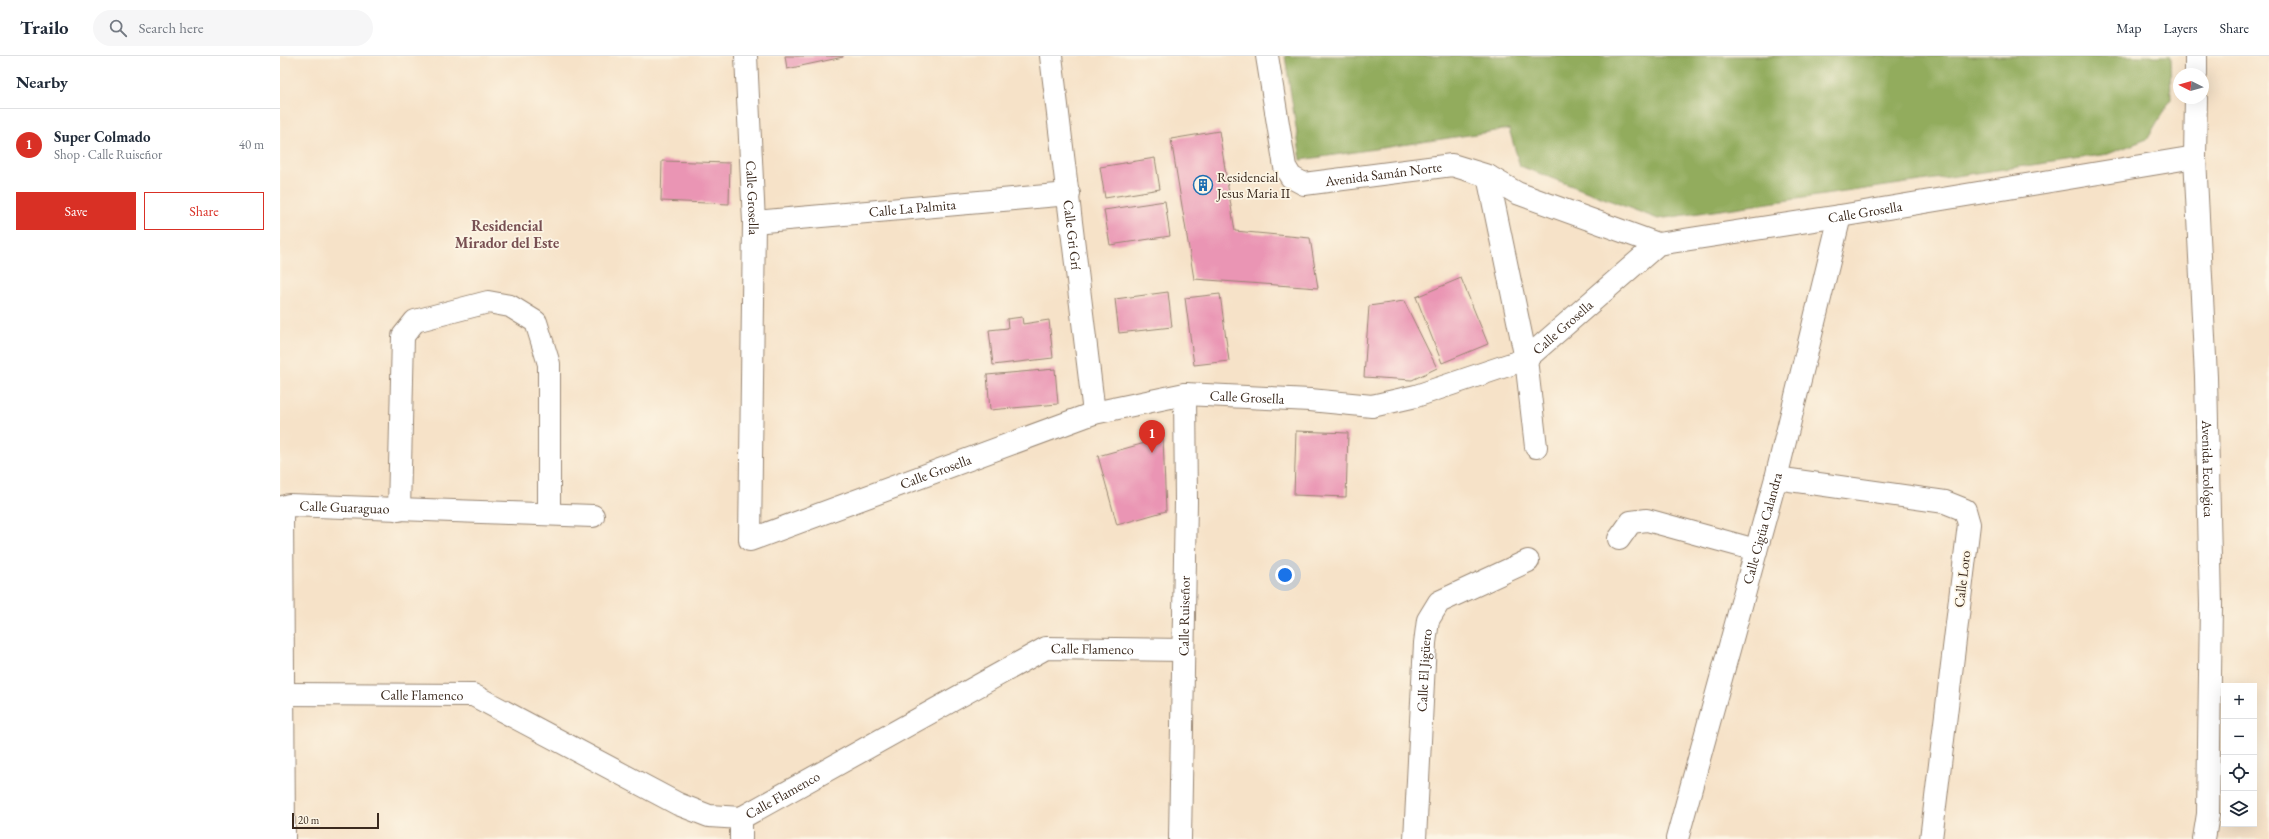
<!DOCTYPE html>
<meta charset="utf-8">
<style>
:root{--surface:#fff;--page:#f6f6f7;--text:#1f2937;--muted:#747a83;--line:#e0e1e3;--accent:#d93025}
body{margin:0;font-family:"EB Garamond",serif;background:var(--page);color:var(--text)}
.controls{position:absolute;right:12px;bottom:12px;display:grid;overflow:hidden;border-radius:0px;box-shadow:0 4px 16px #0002}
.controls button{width:36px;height:36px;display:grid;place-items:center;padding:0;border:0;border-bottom:1px solid var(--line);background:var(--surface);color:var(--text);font:20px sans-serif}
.compass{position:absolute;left:1893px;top:12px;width:36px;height:36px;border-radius:50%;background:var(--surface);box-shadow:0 4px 16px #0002;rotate:275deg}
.scale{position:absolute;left:12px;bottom:10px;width:87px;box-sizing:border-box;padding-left:4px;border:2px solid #3b2a1e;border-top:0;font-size:11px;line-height:14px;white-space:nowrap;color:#3b2a1e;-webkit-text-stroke:3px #fcf5e5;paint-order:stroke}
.you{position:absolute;left:1005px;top:519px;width:14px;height:14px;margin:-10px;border:3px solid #fff;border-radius:50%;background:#1a73e8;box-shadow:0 0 0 6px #1a73e833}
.badge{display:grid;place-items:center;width:26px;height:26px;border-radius:50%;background:var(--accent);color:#fff;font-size:13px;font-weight:700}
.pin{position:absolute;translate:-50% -33px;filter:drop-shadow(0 1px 2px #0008)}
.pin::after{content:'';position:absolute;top:21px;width:14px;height:12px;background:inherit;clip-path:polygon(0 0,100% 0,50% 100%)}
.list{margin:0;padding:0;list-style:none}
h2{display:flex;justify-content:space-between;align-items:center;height:52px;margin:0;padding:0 16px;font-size:17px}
h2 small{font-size:13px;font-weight:400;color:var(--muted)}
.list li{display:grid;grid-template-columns:26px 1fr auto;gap:12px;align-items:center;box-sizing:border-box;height:72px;padding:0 16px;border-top:1px solid var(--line)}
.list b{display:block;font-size:15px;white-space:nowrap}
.list p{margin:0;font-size:13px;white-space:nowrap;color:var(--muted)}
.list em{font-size:13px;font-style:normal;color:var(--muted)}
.actions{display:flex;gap:8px;padding:12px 16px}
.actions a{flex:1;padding:9px 0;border:1px solid var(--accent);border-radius:0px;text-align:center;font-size:14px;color:var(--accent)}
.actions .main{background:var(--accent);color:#fff}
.icon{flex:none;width:22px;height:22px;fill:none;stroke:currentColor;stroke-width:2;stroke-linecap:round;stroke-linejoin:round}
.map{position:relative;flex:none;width:1989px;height:783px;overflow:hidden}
header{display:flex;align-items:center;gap:24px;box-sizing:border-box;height:56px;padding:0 20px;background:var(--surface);border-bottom:1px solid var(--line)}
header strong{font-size:19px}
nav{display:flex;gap:22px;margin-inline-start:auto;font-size:14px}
.search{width:280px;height:36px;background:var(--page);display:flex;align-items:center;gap:10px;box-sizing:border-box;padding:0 14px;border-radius:22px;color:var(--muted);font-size:15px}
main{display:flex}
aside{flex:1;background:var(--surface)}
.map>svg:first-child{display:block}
.forest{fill:#92ac5d;stroke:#666b3e}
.building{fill:#ea95b4}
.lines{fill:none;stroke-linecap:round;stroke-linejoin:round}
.minor-casing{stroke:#988673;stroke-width:24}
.major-casing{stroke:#988673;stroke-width:24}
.minor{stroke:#fff;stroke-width:22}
.major{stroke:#fff;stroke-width:22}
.labels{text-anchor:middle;stroke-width:3.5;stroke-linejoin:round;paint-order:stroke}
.street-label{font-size:14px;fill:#3b2a1e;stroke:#fcf5e5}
.poi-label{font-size:14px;fill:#3b2a1e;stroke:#fcf5e5;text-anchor:start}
.neighbourhood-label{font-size:15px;font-weight:bold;fill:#784f52;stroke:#fcf5e5}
</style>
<header>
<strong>Trailo</strong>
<div class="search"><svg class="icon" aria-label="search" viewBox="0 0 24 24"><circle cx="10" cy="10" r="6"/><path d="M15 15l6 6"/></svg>Search here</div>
<nav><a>Map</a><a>Layers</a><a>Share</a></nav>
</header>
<main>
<aside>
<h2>Nearby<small></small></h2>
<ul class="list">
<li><span class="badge">1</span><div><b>Super Colmado</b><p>Shop · Calle Ruiseñor</p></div><em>40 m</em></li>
</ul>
<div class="actions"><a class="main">Save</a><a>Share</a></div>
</aside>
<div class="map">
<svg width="1989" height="783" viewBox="0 0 1989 783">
<rect width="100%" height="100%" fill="#fcf5e5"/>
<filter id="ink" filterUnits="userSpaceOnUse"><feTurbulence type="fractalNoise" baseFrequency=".025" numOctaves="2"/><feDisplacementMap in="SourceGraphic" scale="8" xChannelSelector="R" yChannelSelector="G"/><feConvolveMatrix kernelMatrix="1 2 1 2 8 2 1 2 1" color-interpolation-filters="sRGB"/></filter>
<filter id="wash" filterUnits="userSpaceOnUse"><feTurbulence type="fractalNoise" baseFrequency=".012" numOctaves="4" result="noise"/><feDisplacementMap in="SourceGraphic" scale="16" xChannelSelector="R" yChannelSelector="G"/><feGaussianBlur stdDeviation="0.9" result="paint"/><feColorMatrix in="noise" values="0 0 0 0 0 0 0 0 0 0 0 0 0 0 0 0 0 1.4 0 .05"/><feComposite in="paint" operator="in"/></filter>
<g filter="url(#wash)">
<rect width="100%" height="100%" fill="#f6e2c8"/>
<path class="forest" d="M1005,0H1890L1891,43L1867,83L1828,98L1378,163L1240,110L1229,73L1021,104Z"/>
<g id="blocks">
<path class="building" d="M505,0H563V1L507,13Z
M939,75L955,175L1030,182L1038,232L914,223L891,83Z
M875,102L880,133L825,142L820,111Z
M382,105L450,107L449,148L381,145Z
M885,145L890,180L830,189L824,154Z
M1181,222L1208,288L1162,307L1136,241Z
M888,236L892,271L839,277L835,243Z
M940,238L949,305L914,309L905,242Z
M1124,245L1157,312L1132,324L1084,321L1089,250Z
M742,261L743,268L769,264L773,302L713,309L709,274L728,272L727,263Z
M775,313L778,348L710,354L707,319Z
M1016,375L1068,377L1066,441L1014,439Z
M883,382L886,455L837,469L818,400Z"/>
</g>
</g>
<g filter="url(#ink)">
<use href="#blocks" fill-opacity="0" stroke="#988673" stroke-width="1"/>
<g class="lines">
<defs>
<g id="minor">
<path id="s1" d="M466,0L474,166L470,484L814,357L905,338L1030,344L1092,350L1136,340L1246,303L1378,188L1560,160L1915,101"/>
<path id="s2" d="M771,0L814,357"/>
<path id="s3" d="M987,0L1005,111L1011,121L1024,128L1172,109L1208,120L1237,137L1378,188"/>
<path d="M1208,120L1246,303L1256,391"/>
<path id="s4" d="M474,166L789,138"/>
<path d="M1496,422L1665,446L1685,454L1689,468L1651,783"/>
<path d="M119,454L123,280L135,265L208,246L230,250L256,266L269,308V457"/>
<path d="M1339,483L1351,466L1367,464L1476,494"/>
<path id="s5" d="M3,638L193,639L398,748L429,760L461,762L766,592L903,594"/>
<path id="s6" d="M4,783L2,455L3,451L9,449L313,460"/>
<path d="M461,783V762"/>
<path id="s7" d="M900,783L906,446L905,338"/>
<path id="s8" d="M1135,783L1145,587L1148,564L1159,546L1248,505"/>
<path id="s9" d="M1397,783L1496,422L1560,160"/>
</g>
<g id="major">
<path d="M1916,18V0"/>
<path id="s10" d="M1916,42L1915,101L1926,321L1931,549L1928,758L1924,783"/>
</g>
</defs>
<use href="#minor" class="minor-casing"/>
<use href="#major" class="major-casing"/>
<use href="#minor" class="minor"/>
<use href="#major" class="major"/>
</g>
</g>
<defs>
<symbol id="building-ring" viewBox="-11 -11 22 22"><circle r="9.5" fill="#fcf5e5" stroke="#1f6fb2" stroke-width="1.5"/><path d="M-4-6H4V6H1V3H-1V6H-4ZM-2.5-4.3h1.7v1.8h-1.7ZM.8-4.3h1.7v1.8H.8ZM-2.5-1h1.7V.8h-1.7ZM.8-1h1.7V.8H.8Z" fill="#1f6fb2"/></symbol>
</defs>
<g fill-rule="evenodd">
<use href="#building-ring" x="912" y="118" width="22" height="22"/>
</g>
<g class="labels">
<g class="street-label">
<text dy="5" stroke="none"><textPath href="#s3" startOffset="219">Avenida Samán Norte</textPath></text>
<text dy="5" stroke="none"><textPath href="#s1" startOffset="142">Calle Grosella</textPath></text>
<text dy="5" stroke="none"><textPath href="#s4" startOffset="159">Calle La Palmita</textPath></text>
<text dy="5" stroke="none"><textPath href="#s1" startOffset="1677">Calle Grosella</textPath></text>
<text dy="5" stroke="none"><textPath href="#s2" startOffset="180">Calle Gri Grí</textPath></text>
<text dy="5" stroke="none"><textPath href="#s1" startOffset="1341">Calle Grosella</textPath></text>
<text dy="5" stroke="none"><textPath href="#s1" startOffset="1006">Calle Grosella</textPath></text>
<text dy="5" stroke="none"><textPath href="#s10" startOffset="371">Avenida Ecológica</textPath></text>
<text dy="5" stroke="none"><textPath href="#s1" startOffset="682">Calle Grosella</textPath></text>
<text dy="5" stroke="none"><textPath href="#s6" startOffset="394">Calle Guaraguao</textPath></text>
<text dy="5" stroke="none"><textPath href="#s9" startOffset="322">Calle Cigüa Calandra</textPath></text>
<text transform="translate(1682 523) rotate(-83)" y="5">Calle Loro</text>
<text dy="5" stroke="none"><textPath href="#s7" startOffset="223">Calle Ruiseñor</textPath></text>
<text dy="5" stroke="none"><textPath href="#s5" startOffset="883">Calle Flamenco</textPath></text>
<text dy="5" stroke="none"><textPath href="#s8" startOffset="169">Calle El Jigüero</textPath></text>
<text dy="5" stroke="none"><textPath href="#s5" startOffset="139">Calle Flamenco</textPath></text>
<text dy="5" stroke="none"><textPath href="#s5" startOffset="535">Calle Flamenco</textPath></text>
</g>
<g class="poi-label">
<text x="937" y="126">Residencial<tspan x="937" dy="16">Jesus Maria II</tspan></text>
</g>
<g class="neighbourhood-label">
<text x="227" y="175">Residencial<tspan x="227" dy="17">Mirador del Este</tspan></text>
</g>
</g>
</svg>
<div class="controls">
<button>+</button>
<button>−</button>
<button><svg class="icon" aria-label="locate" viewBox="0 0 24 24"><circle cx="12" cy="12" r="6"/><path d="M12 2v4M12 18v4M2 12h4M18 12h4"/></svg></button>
<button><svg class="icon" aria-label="layers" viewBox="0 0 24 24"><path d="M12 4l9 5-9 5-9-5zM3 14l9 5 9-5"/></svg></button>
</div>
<svg class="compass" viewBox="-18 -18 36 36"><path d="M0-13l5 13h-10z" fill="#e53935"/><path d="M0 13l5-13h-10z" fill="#747a83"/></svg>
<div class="scale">20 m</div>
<div class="you"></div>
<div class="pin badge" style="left:872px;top:397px">1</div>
</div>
</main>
